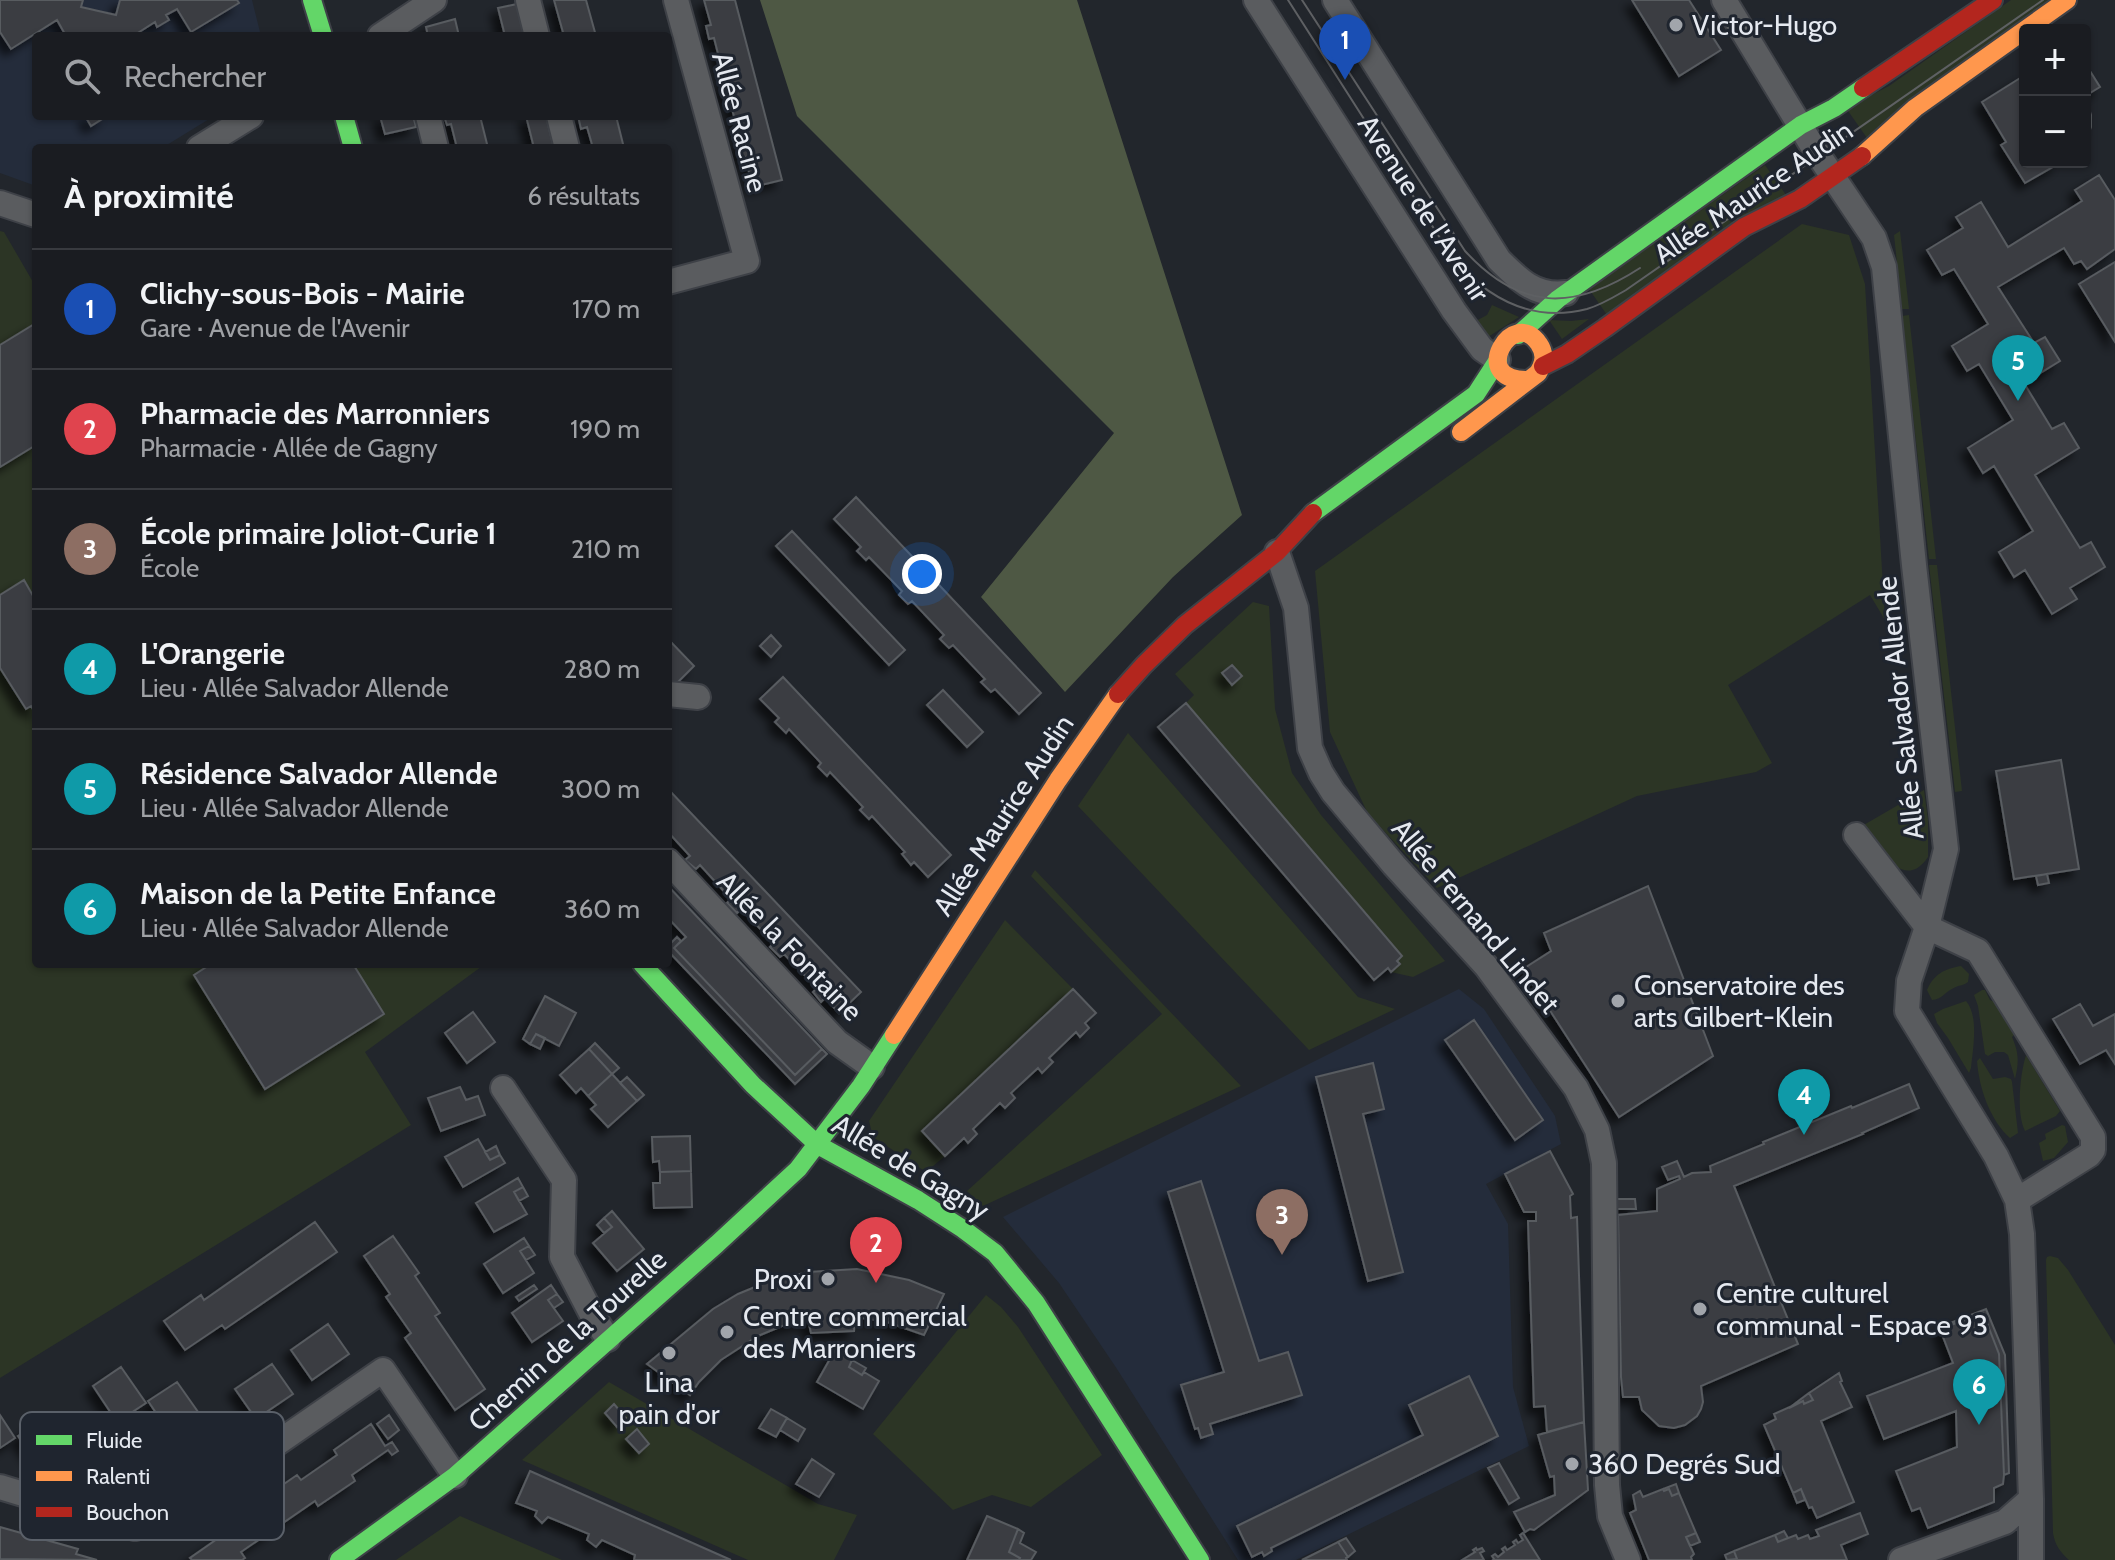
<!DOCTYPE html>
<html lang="fr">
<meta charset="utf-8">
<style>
:root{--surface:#1a1c21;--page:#27292e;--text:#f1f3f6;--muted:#9fa1a5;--line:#383a3f;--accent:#a1a5ab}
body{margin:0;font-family:Cabin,sans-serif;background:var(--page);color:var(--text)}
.controls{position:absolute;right:24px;top:24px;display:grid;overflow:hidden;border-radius:8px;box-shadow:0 2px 6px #0004}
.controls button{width:72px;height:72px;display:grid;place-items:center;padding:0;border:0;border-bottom:2px solid var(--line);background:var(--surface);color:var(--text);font:40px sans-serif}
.you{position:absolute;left:922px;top:574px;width:28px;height:28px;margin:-20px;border:6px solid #fff;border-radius:50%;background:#1a73e8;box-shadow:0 0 0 12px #1a73e833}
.badge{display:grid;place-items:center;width:52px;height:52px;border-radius:50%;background:var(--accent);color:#fff;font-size:26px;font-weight:700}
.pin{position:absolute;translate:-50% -66px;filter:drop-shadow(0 2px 4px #0008)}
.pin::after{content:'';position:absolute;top:42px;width:28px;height:24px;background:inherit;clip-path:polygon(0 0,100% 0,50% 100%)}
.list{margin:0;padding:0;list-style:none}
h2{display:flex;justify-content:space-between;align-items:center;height:104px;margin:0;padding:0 32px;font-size:34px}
h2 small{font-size:26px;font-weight:400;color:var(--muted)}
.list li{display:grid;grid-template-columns:52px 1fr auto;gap:24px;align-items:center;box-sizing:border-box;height:120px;padding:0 32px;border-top:2px solid var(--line)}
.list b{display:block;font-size:30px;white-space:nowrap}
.list p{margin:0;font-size:26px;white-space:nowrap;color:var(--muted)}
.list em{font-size:26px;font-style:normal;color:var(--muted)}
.icon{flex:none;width:44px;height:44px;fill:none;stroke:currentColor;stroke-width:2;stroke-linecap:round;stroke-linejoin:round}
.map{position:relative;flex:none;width:2115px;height:1560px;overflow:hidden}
.search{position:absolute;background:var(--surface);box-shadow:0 2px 6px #0004;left:32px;top:32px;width:640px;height:88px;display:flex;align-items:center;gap:20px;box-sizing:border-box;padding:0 28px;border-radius:8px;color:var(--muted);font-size:30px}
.panel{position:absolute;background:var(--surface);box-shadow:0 2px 6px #0004;left:32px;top:144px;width:640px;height:824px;border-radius:8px}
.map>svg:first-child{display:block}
.built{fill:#242c3b}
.green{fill:#2c3525}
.forest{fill:#4e5844}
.building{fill:#3b3e43;stroke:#585b60;stroke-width:2;filter:url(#shadow)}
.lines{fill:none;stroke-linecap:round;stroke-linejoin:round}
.street-casing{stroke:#3e4147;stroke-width:28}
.fast-casing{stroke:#3e4147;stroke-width:22}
.slow-casing{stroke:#3e4147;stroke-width:22}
.jam-casing{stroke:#3e4147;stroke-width:22}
.street{stroke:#5a5c5f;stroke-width:24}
.fast{stroke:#63d668;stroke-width:18}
.slow{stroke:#ff974d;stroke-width:18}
.jam{stroke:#b3261e;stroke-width:18}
.tram{stroke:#5e6063;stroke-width:2}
.poi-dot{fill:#a1a5ab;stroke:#1f252f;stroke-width:3}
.labels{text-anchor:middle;stroke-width:6;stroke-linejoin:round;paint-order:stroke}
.poi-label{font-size:28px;fill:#e5e9f0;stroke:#1f252f;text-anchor:start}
.street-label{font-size:28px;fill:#e5e9f0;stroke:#1f252f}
.key{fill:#1f252f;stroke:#5a6069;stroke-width:2}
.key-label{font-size:22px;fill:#e5e9f0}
</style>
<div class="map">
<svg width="2115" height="1560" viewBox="0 0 2115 1560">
<defs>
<filter id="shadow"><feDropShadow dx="-7" dy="7" stdDeviation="4" flood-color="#0009"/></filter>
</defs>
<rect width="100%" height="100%" fill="#22262c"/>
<path class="built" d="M0,0H252L261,36H36V116H214L162,148H36V186L0,173Z
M1459,989L1484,1009L1555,1116L1561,1144L1486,1184L1508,1224L1513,1387L1529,1446L1296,1560H1238L1117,1369L1059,1283L1003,1217Z"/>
<path class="green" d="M2011,0H2055L1867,138L1846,108L1889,86Z
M1765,165L1786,195L1607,315L1589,289Z
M1802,224L1849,235L1865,284L1885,620L1870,595L1728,685L1772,763L1756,772L1637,796L1437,888L1368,814L1330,732L1315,571Z
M0,231L4,232L33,282L36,281V964H485L365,1052L411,1125L0,1378Z
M1900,231L1909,309H1902L1894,235Z
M1492,305L1519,317L1488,337L1483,335L1476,321L1487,315Z
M1909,315L1936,559H1929L1902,316Z
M1589,319L1562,339L1549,320L1571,321Z
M1929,565H1937L1962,791L1955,792Z
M1253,602L1269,606L1275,709L1292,773L1321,815L1445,961L1413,977L1391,972L1400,965L1397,961L1402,956L1186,703L1194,695L1175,674Z
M1128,733L1358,997L1395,1009L1309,1050L1078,806Z
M1924,790L1928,819V857C1903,894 1878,846 1862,826Z
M1035,870L1241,1086L983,1206L967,1191L1162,1014L1031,876Z
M1005,920L1073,989L922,1131L945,1156L926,1172L873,1137L869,1121Z
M1961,966L1969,974L1968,982C1963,986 1958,985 1952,989C1944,993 1942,999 1932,1000L1927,990C1934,974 1944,969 1961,966Z
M1982,990H1985L1990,1000L1997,1003L2014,1035L2012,1037C2019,1053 2019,1062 2015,1079L2008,1055L2004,1052H1995L1988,1056L1985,1054L1978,1006L1974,995Z
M1966,1001C1979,1016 1973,1048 1971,1068L1969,1073L1948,1038L1937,1023L1934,1014L1943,1009Z
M2026,1055L2060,1111L2056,1116L2025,1131C2016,1114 2020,1074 2026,1055Z
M1980,1058L1993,1079L2005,1077L2011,1079L2012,1082L2018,1133L2010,1138C1990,1120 1979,1088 1977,1061Z
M2062,1125L2065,1126L2068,1142L2054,1158L2043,1161L2039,1143L2046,1139L2045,1134Z
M2050,1256L2058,1258L2068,1270L2115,1345V1560H2069C2060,1552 2055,1545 2053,1533L2046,1260L2047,1257Z
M986,1295L1001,1307L1018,1327L1102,1455L1031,1507L992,1495L953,1510L873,1434Z
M609,1382L818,1504L857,1515L834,1560H748L522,1460Z
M460,1516L562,1560H396Z"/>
<path class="forest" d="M760,0H1077L1242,515L1173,577L1065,692L981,597L1114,433L797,116Z"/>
<path class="building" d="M0,0H83L81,7L116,15L120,0H237L239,3L191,32L177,9L166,15L169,20L157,27L155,22L133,36H66L57,20L11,49L0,32Z
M554,0H586L596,36H564Z
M704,0H735L782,180L753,187L745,157L740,158L737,144L741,142L729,98L725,99L721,86L726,85L714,38L709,39L706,26L711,25Z
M1632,0H1689L1721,50L1679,76Z
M517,4L525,36H505L498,8Z
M455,19L459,36H428L426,27Z
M2085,63L2100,87L2085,96Z
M2025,75V162H2061H2057L2058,164L2025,183L2001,145L2006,142L1982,102Z
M2086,99L2091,115V127L2085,143Z
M85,116H107L91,126Z
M380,116H413L416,127L385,134Z
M444,116H480L488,148H457L451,124L447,125Z
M526,116H546L554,148H534Z
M578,116H616L624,148H593L587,127L581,129Z
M2099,175L2115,200V249L2087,269L2081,261L2074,264L2064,248L1998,287L2034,343L2045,337L2060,361L2024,383L2052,429L2064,423L2079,448L2035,475L2080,548L2091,542L2105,567L2070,588L2077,599L2052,614L2025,570L2014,577L1999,552L2033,531L1994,466L1983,473L1968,448L2013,420L1979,364L1967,371L1952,346L1988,324L1954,269L1942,275L1927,250L1963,228L1956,217L1981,202L2008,247L2082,201L2075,190Z
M2115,262V342L2079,284Z
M36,323V445L0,467V345Z
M856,497L1041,693L1019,714L995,689L991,692L981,682L985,679L953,645L949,648L940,639L944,635L912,601L908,604L899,595L902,591L869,557L866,560L857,551L861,547L834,519Z
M792,531L905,650L889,665L776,546Z
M24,580L36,601V714L31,706L26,709L0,668V595Z
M771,635L781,646L771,657L760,646Z
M668,639L694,666L673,687L668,681Z
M1232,665L1242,676L1232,685L1222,673Z
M783,677L951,855L928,877L914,862L911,865L902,854L905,852L872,816L869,819L860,810L863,807L830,772L827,776L818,767L821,763L789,729L786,733L775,722L779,718L760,699Z
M943,690L983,732L967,747L927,705Z
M1186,703L1402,956L1397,961L1400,964L1391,972L1388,968L1374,980L1158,727Z
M2061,760L2079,869L2014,879L1996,771Z
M668,789L861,992L839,1013L825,998L821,1002L813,992L817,988L784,954L780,957L770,947L774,943L741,909L737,913L727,903L731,899L700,865L696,869L685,860L690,856L668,832Z
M2047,874L2049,883L2038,885L2036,876Z
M668,886L822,1049L795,1075L674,948L686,937L668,918Z
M1648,886L1713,1056L1619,1117L1523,969L1551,951L1544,933Z
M677,937L681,941L674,948L795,1075L822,1049L827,1054L795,1084L668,951V946Z
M211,964H353L384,1014L265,1089L194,975Z
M1073,989L1096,1013L1085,1023L1089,1028L1080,1037L1076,1032L1049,1058L1053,1062L1042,1073L1038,1068L1011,1093L1015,1098L1005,1108L1000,1103L973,1129L977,1134L968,1143L964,1138L945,1156L922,1131Z
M545,996L576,1013L559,1046L536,1034L530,1044L523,1039Z
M2080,1004L2093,1026L2115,1014V1064L2106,1050L2080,1064L2053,1019Z
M473,1012L495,1042L467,1063L445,1033Z
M1474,1020L1543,1120L1515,1140L1445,1040Z
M536,1034L545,1038L540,1049L530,1044Z
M595,1043L619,1068L612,1074L589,1049Z
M589,1049L612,1074L588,1096L581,1088L576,1093L560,1075Z
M1373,1063L1384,1109L1363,1114L1403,1272L1368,1281L1316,1077Z
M612,1074L637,1101L608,1127L591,1109L596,1105L588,1096Z
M627,1077L644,1095L637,1101L620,1083Z
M1909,1084L1919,1108L1862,1133L1863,1134L1734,1186L1798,1344L1701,1386L1703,1402L1701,1409L1697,1416L1685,1425L1674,1428L1659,1426L1642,1410L1639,1397H1623L1621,1377L1618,1215L1657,1211V1189L1680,1179L1679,1176L1668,1180L1662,1167L1677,1161L1684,1177L1692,1173L1711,1172L1710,1166L1764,1144L1763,1142L1851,1106L1852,1108Z
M460,1087L466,1100L478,1096L485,1115L441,1131L428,1098Z
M690,1136L691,1171L660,1172L659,1161L653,1162L652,1137Z
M478,1139L490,1160L500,1155L505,1163L463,1187L445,1157Z
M496,1146L500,1155L490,1160L485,1152Z
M1550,1151L1573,1194L1570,1196L1571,1218L1577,1217L1584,1422L1547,1432L1545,1406L1534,1407L1528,1221H1536V1212H1524L1505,1174Z
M691,1171L692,1207L654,1208L653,1183H660V1172Z
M518,1178L523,1187L514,1192L527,1214L494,1232L476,1203Z
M1201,1181L1259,1361L1288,1352L1302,1395L1210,1424L1213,1434L1201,1438L1198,1428L1195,1429L1181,1385L1224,1372L1168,1192Z
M523,1187L528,1196L519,1201L514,1192Z
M1616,1199H1635L1636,1209H1616Z
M612,1211L644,1249L617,1271L593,1243L612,1227L604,1218Z
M604,1218L612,1227L604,1233L597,1225Z
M315,1222L337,1252L225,1329L222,1325L185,1350L164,1321L201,1295L204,1300Z
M393,1236L419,1273L415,1276L440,1313L435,1316L485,1389L455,1410L405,1338L411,1333L386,1297L390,1294L364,1256Z
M524,1238L529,1246L520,1251L534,1273L503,1293L484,1264Z
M529,1246L535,1255L526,1260L520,1251Z
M857,1269L909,1280L944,1294L924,1335L887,1322L855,1317L854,1331L811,1333L808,1320L782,1326L758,1336L721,1360L699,1382L690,1395L647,1364L713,1309L738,1294L767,1282L808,1272Z
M534,1285L537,1289L519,1301L516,1297Z
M551,1285L557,1294L548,1300L563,1321L532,1342L512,1313Z
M557,1294L563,1302L554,1308L548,1300Z
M1986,1309L2005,1355L2009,1473L2004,1475L1999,1354L1983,1313L1940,1329V1327Z
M1983,1313L1999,1354L2004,1475L2003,1484L1994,1488V1502L1928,1528L1920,1508L1912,1511L1896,1471L1957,1447L1956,1411L1884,1439L1867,1396L1953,1363L1940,1329Z
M328,1324L349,1354L312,1380L291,1350Z
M835,1350L852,1360L849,1367L862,1375L864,1372L879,1381L863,1409L817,1382Z
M852,1360L866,1368L862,1375L849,1367Z
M272,1364L293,1394L256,1419L235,1389Z
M121,1367L146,1403L117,1422L93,1386Z
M1839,1373L1842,1381L1840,1382L1852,1407L1821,1421L1854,1502L1817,1518L1812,1507L1809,1508L1801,1489L1793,1493L1764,1425L1776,1419L1774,1414L1803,1401L1804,1404L1813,1400L1809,1393Z
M1469,1376L1498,1436L1271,1548L1272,1551L1264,1556L1262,1552L1252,1557L1237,1526L1423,1435L1409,1405Z
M177,1382L203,1419L173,1438L148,1401Z
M1809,1393L1813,1400L1804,1404L1803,1401L1789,1408Z
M614,1404L626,1418L617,1427L605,1413Z
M771,1409L787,1418L776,1437L759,1428Z
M0,1415L15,1438L0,1448Z
M389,1415L399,1430L388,1439L377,1424Z
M49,1416L73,1452L43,1473L18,1436Z
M787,1418L805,1429L798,1441L780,1430Z
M1584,1422L1588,1490L1534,1530L1530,1529L1525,1532L1514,1512L1555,1495L1554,1476L1550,1477L1538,1435Z
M371,1424L385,1446L392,1442L398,1451L392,1455L388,1450L352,1475L355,1481L318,1506L315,1501L241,1552L245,1558L242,1560H192L190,1558L227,1532L223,1526L297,1475L301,1480L337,1455L334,1450Z
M637,1429L649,1444L639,1453L626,1439Z
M812,1459L834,1474L819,1497L796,1484Z
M1499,1463L1519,1498L1509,1504L1488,1468Z
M530,1471L731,1560H634L635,1555L602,1540L596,1547L587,1540L589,1534L548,1517L542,1523L535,1516L537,1511L516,1503Z
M1676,1484L1679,1493L1672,1496L1669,1489L1664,1491L1663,1489Z
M1663,1489L1664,1491L1669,1489L1672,1496L1679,1493L1696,1533L1686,1537L1694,1554L1691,1557L1692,1560H1649L1630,1513L1636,1510L1633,1495L1640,1491L1643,1497Z
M1801,1489L1805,1500L1797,1503L1793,1493Z
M1860,1513L1868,1534L1841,1545L1847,1560H1735L1737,1559L1734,1551L1775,1535L1778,1542L1796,1535L1798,1539L1808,1535L1810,1539L1819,1536L1816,1530Z
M987,1516L1018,1529L1009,1552L1020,1558L1019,1560H967Z
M0,1527L78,1549L76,1554L97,1560L0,1559Z
M1018,1529L1024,1533L1020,1543L1036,1552L1031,1560H1019L1020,1558L1009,1552Z
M1784,1531L1788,1538L1778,1542L1775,1535Z
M1523,1533L1540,1560H1493L1494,1559L1492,1556L1495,1554L1498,1557L1504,1552L1502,1549L1505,1547L1507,1550L1515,1545L1513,1542L1516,1540L1518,1543L1523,1540L1520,1535Z
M1696,1533L1700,1542L1690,1546L1686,1537Z
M1346,1538L1355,1551L1348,1557L1338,1542Z
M1338,1542L1348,1557L1346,1558L1347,1560H1302Z
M1476,1548L1477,1550L1482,1548L1484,1551L1480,1553L1484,1560H1462L1475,1552L1473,1550Z
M1734,1551L1737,1559L1727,1560L1725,1555Z"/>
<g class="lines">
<defs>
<path id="street" d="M528,0L537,36
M1256,0L1454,311L1482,349L1498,360
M1335,0L1499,260C1519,280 1536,297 1566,293
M1724,0L1813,147L1874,238L1884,267L1914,565L1946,849L1927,927L1909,981L1907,1011L1996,1156L2017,1200L2022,1234L2031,1499V1560
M380,36L434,0
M428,116L436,148
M559,116L567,148
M199,148L251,116
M0,203L36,215
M668,282L747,261L676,0
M1277,552L1296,608L1310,748L1321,773L1333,792L1394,865L1486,966L1576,1088L1597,1130L1604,1163L1607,1485L1610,1516L1628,1560
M668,694L698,697
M1856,835L1927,927L1978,951L2093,1137V1150L2089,1155L2017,1200
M668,861L837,1042L872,1067
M503,1088L564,1180L562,1257L591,1313L608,1339
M0,1487L135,1528L169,1518L383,1370L455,1476
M1901,1560L2005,1522L2031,1499"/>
<path id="fast" d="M312,0L323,36
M344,116L353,148
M1518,335L1558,299L1801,125L1834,108L1863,88
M1313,513L1476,394L1498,360
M642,964L753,1085L818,1145L918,1200L963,1229L995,1253L1036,1303L1200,1560
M339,1560L455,1476L717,1244L798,1169L861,1086L894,1035"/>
<path id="slow" d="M1862,156L1915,108L2067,0
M1461,432L1538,373C1544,363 1546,354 1539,344C1514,305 1467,381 1527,380
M894,1035L1058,780L1118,694"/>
<path id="jam" d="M1863,88L1993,0
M1543,366L1567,354L1605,328L1744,227L1800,199L1862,156
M1118,694L1144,665L1185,625L1277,552L1313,513"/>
</defs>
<use href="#street" class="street-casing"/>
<use href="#fast" class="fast-casing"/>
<use href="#slow" class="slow-casing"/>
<use href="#jam" class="jam-casing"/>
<use href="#street" class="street"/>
<use href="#fast" class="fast"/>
<use href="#slow" class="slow"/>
<use href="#jam" class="jam"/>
<path class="tram" d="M1288,0L1454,260C1489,299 1533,323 1587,309C1601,305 1614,297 1626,290L2043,0
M1302,0L1465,251C1520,311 1574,311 1640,268"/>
</g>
<g class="poi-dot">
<circle cx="1676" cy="25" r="8"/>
<circle cx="1618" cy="1001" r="8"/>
<circle cx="828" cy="1279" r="8"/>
<circle cx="1700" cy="1309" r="8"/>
<circle cx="727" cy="1332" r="8"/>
<circle cx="669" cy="1353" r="8"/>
<circle cx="1572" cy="1464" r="8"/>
</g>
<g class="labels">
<g class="poi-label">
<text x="1692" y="35">Victor-Hugo</text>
<text x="1634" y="995">Conservatoire des<tspan x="1634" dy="32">arts Gilbert-Klein</tspan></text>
<text x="812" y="1289" text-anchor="end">Proxi</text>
<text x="1716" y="1303">Centre culturel<tspan x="1716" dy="32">communal - Espace 93</tspan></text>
<text x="743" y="1326">Centre commercial<tspan x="743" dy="32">des Marroniers</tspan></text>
<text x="669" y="1392" text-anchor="middle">Lina<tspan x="669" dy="32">pain d'or</tspan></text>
<text x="1588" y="1474">360 Degrés Sud</text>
</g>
<g class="street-label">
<text transform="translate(740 122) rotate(75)" y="10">Allée Racine</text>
<text transform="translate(1753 192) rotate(-34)" y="10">Allée Maurice Audin</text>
<text transform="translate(1424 208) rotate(57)" y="10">Avenue de l'Avenir</text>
<text transform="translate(1900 708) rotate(-96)" y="10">Allée Salvador Allende</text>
<text transform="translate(1003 815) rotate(-57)" y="10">Allée Maurice Audin</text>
<text transform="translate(1476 916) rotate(50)" y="10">Allée Fernand Lindet</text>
<text transform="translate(790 946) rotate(46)" y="10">Allée la Fontaine</text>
<text transform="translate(911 1167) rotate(31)" y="10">Allée de Gagny</text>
<text transform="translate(567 1340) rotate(-42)" y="10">Chemin de la Tourelle</text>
</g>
</g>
<rect x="20" y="1412" width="264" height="128" rx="12" class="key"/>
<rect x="36" y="1435" width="36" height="10" fill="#63d668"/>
<rect x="36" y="1471" width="36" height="10" fill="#ff974d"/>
<rect x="36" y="1507" width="36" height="10" fill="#b3261e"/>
<g class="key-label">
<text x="86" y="1448">Fluide</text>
<text x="86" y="1484">Ralenti</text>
<text x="86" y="1520">Bouchon</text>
</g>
</svg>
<div class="controls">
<button>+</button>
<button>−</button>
</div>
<div class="you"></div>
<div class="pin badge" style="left:1345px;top:80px;background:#1a4fb4">1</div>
<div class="pin badge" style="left:876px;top:1283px;background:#e0444e">2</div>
<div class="pin badge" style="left:1282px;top:1255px;background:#8d6e63">3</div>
<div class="pin badge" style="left:1804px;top:1135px;background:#0f9aa8">4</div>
<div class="pin badge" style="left:2018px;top:401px;background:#0f9aa8">5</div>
<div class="pin badge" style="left:1979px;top:1425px;background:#0f9aa8">6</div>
<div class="search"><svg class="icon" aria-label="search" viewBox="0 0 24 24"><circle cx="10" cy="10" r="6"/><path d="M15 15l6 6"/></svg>Rechercher</div>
<section class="panel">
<h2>À proximité<small>6 résultats</small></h2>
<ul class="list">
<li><span class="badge" style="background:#1a4fb4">1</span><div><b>Clichy-sous-Bois - Mairie</b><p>Gare · Avenue de l'Avenir</p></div><em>170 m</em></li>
<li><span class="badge" style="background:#e0444e">2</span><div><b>Pharmacie des Marronniers</b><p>Pharmacie · Allée de Gagny</p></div><em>190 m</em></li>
<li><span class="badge" style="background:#8d6e63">3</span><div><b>École primaire Joliot-Curie 1</b><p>École</p></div><em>210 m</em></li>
<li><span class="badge" style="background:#0f9aa8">4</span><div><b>L'Orangerie</b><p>Lieu · Allée Salvador Allende</p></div><em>280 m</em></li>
<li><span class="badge" style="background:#0f9aa8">5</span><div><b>Résidence Salvador Allende</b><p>Lieu · Allée Salvador Allende</p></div><em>300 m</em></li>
<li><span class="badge" style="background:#0f9aa8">6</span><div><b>Maison de la Petite Enfance</b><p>Lieu · Allée Salvador Allende</p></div><em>360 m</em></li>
</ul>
</section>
</div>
